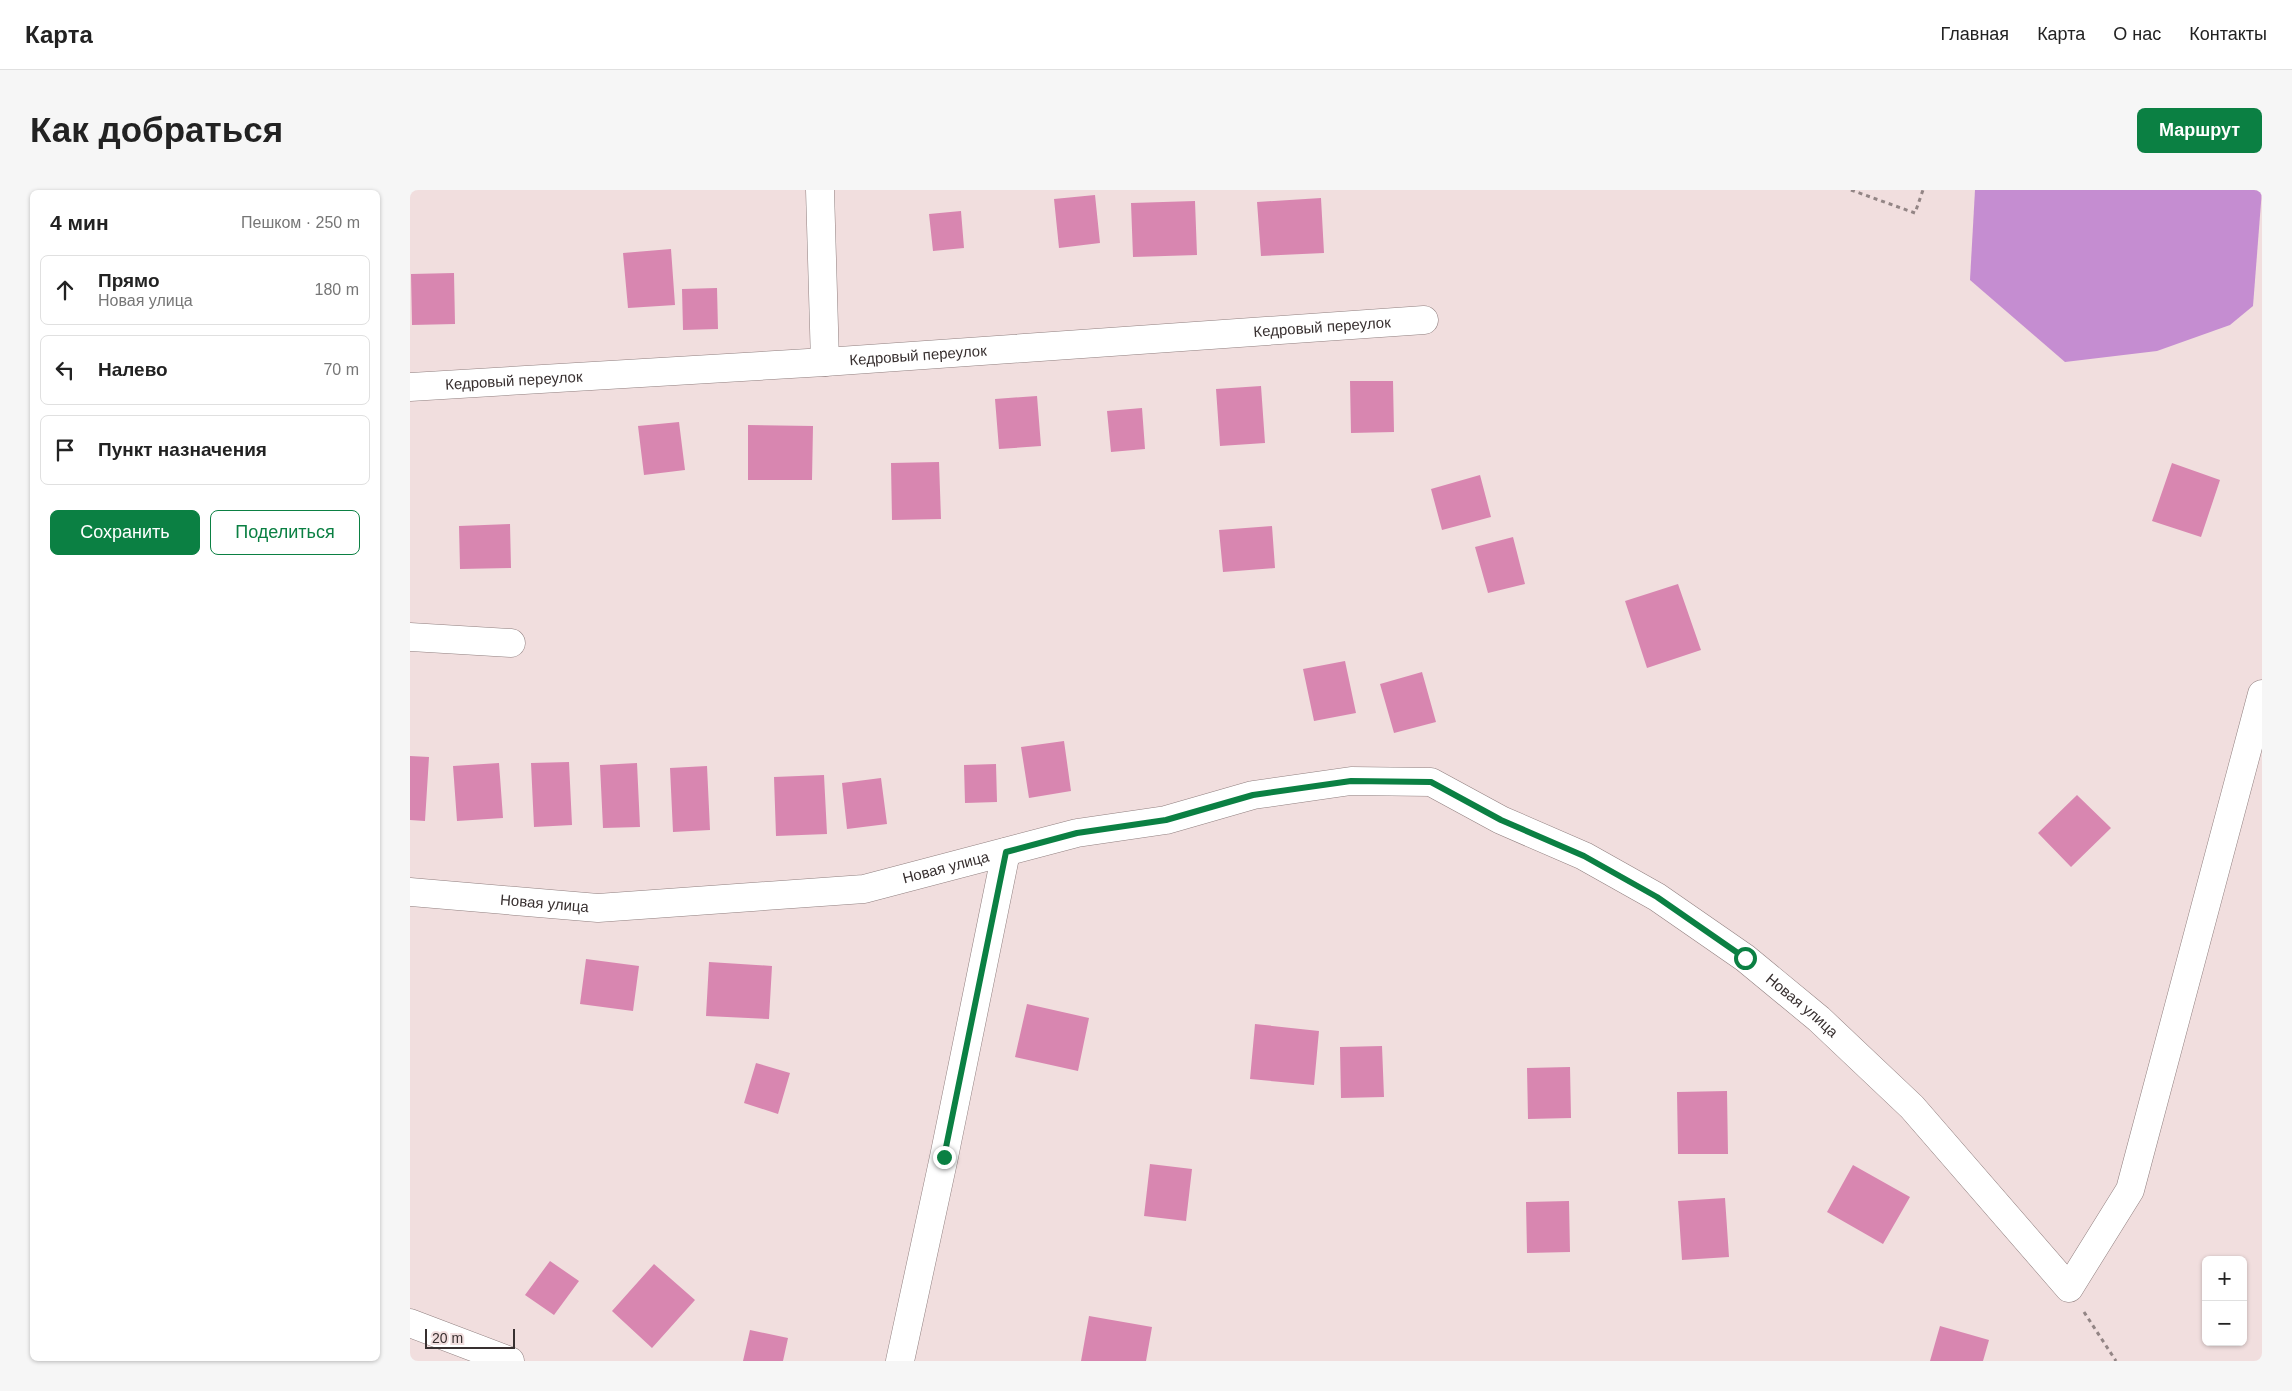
<!DOCTYPE html>
<html lang="ru">
<meta charset="utf-8">
<style>
:root{--surface:#fff;--page:#f6f6f6;--text:#222;--muted:#767676;--line:#e0e0e0;--accent:#0b8043}
body{margin:0;font-family:Arial,sans-serif;background:var(--page);color:var(--text)}
.controls{position:absolute;right:15px;bottom:15px;display:grid;overflow:hidden;border-radius:8px;box-shadow:0 1px 4px #0004}
.controls button{width:45px;height:45px;display:grid;place-items:center;padding:0;border:0;border-bottom:1px solid var(--line);background:var(--surface);color:var(--text);font:25px sans-serif}
.scale{position:absolute;left:15px;bottom:12px;width:90px;box-sizing:border-box;padding-left:5px;border:2px solid #383030;border-top:0;font-size:14px;line-height:18px;white-space:nowrap;color:#383030;-webkit-text-stroke:4px #f1dede;paint-order:stroke}
.stop{position:absolute;width:15px;height:15px;margin:-11px;border:4px solid #0b8043;border-radius:50%;background:#fff}
.stop.end{background:#0b8043;border-color:#fff;box-shadow:0 1px 5px #0008}
.list{margin:0;padding:0;list-style:none}
h2{display:flex;justify-content:space-between;align-items:center;height:65px;margin:0;padding:0 20px;font-size:21px}
h2 small{font-size:16px;font-weight:400;color:var(--muted)}
.list li{display:grid;grid-template-columns:32px 1fr auto;gap:15px;align-items:center;box-sizing:border-box;height:70px;margin:0 10px 10px;padding:0 10px;border:1px solid var(--line);border-radius:8px}
.list b{display:block;font-size:19px;white-space:nowrap}
.list p{margin:0;font-size:16px;white-space:nowrap;color:var(--muted)}
.list em{font-size:16px;font-style:normal;color:var(--muted)}
.actions{display:flex;gap:10px;padding:15px 20px}
.actions a{flex:1;padding:11px 0;border:1px solid var(--accent);border-radius:8px;text-align:center;font-size:18px;color:var(--accent)}
.actions .main{background:var(--accent);color:#fff}
.icon{flex:none;width:28px;height:28px;fill:none;stroke:currentColor;stroke-width:2;stroke-linecap:round;stroke-linejoin:round}
.map{position:relative;flex:none;width:1852px;height:1171px;overflow:hidden;border-radius:8px}
header{display:flex;align-items:center;gap:30px;box-sizing:border-box;height:70px;padding:0 25px;background:var(--surface);border-bottom:1px solid var(--line)}
header strong{font-size:24px}
nav{display:flex;gap:28px;margin-inline-start:auto;font-size:18px}
.intro{display:flex;align-items:center;justify-content:space-between;box-sizing:border-box;height:120px;padding:0 30px}
h1{margin:0;font-size:35px}
.button{padding:12px 22px;border-radius:8px;background:var(--accent);color:#fff;font-size:18px;font-weight:700}
main{display:flex;gap:30px;padding:0 30px}
aside{flex:1;background:var(--surface);border-radius:8px;box-shadow:0 1px 4px #0004}
.map>svg:first-child{display:block}
.water{fill:#c58dd1}
.building{fill:#d886b0}
.lines{fill:none;stroke-linecap:round;stroke-linejoin:round}
.minor-casing{stroke:#907f7f;stroke-width:29}
.path{stroke:#938585;stroke-width:3;stroke-dasharray:4 4;stroke-linecap:butt}
.minor{stroke:#fff;stroke-width:28}
.route{stroke:#0b8043;stroke-width:6}
.labels{text-anchor:middle;stroke-width:4;stroke-linejoin:round;paint-order:stroke}
.street-label{font-size:15px;fill:#383030;stroke:#f1dede}
</style>
<header>
<strong>Карта</strong>
<nav><a>Главная</a><a>Карта</a><a>О нас</a><a>Контакты</a></nav>
</header>
<div class="intro"><h1>Как добраться</h1><a class="button">Маршрут</a></div>
<main>
<aside>
<h2>4 мин<small>Пешком · 250 m</small></h2>
<ul class="list">
<li><svg class="icon" aria-label="ahead" viewBox="0 0 24 24"><path d="M12 20V5M6 11l6-6 6 6"/></svg><div><b>Прямо</b><p>Новая улица</p></div><em>180 m</em></li>
<li><svg class="icon" aria-label="left" viewBox="0 0 24 24"><path d="M17 20v-9H6M10 6l-5 5 5 5"/></svg><div><b>Налево</b></div><em>70 m</em></li>
<li><svg class="icon" aria-label="arrive" viewBox="0 0 24 24"><path d="M6 21V4h12l-3 4 3 4H6"/></svg><div><b>Пункт назначения</b></div></li>
</ul>
<div class="actions"><a class="main">Сохранить</a><a>Поделиться</a></div>
</aside>
<div class="map">
<svg width="1852" height="1171" viewBox="0 0 1852 1171">
<rect width="100%" height="100%" fill="#f1dede"/>
<path class="water" d="M1565,0H1852L1843,116L1820,135L1747,161L1655,172L1560,90Z"/>
<path class="building" d="M685,5L690,53L649,58L644,9Z
M911,8L914,63L851,66L847,12Z
M785,11L787,65L723,67L721,13Z
M551,21L554,58L523,61L519,24Z
M261,59L265,115L218,118L213,63Z
M44,83L45,134L2,135L1,84Z
M307,98L308,139L273,140L272,99Z
M940,191H983L984,242L941,243Z
M851,196L855,253L810,256L806,199Z
M627,206L631,256L589,259L585,209Z
M732,218L735,259L701,262L697,221Z
M269,232L275,280L234,285L228,236Z
M338,235L403,236L402,290H338Z
M529,272L531,329L482,330L481,273Z
M1762,273L1810,290L1791,347L1742,331Z
M1070,285L1081,327L1032,340L1021,299Z
M100,334L101,378L50,379L49,336Z
M862,336L865,378L813,382L809,340Z
M1103,347L1115,394L1078,403L1065,357Z
M1268,394L1291,460L1237,478L1215,411Z
M935,471L946,523L904,531L893,479Z
M1012,482L1026,532L984,543L970,494Z
M654,551L661,601L619,608L611,557Z
M0,566L19,567L15,631L0,630Z
M159,572L162,635L124,637L121,573Z
M89,573L93,628L47,631L43,576Z
M227,573L230,637L193,638L190,575Z
M586,574L587,612L555,613L554,575Z
M297,576L300,640L263,642L260,578Z
M414,585L417,644L366,646L364,587Z
M471,588L477,634L437,639L432,593Z
M1667,605L1701,638L1661,677L1628,643Z
M176,769L229,776L223,821L170,814Z
M299,772L362,776L359,829L296,826Z
M617,814L679,828L668,881L605,867Z
M845,834L909,841L904,895L840,889Z
M972,856L974,907L931,908L930,857Z
M346,873L380,883L368,924L334,913Z
M1160,877L1161,928L1118,929L1117,878Z
M1317,901L1318,964H1268L1267,902Z
M740,974L782,979L776,1031L734,1026Z
M1443,975L1500,1007L1473,1054L1417,1022Z
M1315,1008L1319,1067L1272,1070L1268,1011Z
M1159,1011L1160,1062L1117,1063L1116,1012Z
M140,1071L169,1091L144,1125L115,1105Z
M244,1074L285,1110L242,1158L202,1121Z
M679,1126L742,1137L736,1171H671Z
M1530,1136L1579,1150L1573,1171H1520Z
M340,1140L378,1148L373,1171H333Z"/>
<g class="lines">
<defs>
<g id="minor">
<path d="M410,0L415,172"/>
<path id="s1" d="M0,197L415,172L1014,130"/>
<path d="M0,447L101,453"/>
<path id="s2" d="M0,702L188,718L454,699L667,643L756,630L843,605L941,591L1021,592L1091,630L1174,666L1247,707L1335,768L1409,829L1502,917L1659,1098L1720,1000L1852,504"/>
<path d="M0,1133L100,1171"/>
<path d="M490,1171L534,967L596,662"/>
</g>
</defs>
<use href="#minor" class="minor-casing"/>
<path class="path" d="M1441,0L1505,23L1513,0
M1674,1122L1706,1171"/>
<use href="#minor" class="minor"/>
</g>
<g class="lines">
<path class="route" d="M534,967L596,662L667,643L756,630L843,605L941,591L1021,592L1091,630L1174,666L1247,707L1335,768"/>
</g>
<g class="labels">
<g class="street-label">
<text dy="5" stroke="none"><textPath href="#s1" startOffset="914">Кедровый переулок</textPath></text>
<text dy="5" stroke="none"><textPath href="#s1" startOffset="509">Кедровый переулок</textPath></text>
<text dy="5" stroke="none"><textPath href="#s1" startOffset="104">Кедровый переулок</textPath></text>
<text dy="5" stroke="none"><textPath href="#s2" startOffset="540">Новая улица</textPath></text>
<text dy="5" stroke="none"><textPath href="#s2" startOffset="135">Новая улица</textPath></text>
<text dy="5" stroke="none"><textPath href="#s2" startOffset="1470">Новая улица</textPath></text>
</g>
</g>
</svg>
<div class="controls">
<button>+</button>
<button>−</button>
</div>
<div class="scale">20 m</div>
<div class="stop" style="left:1335px;top:768px"></div>
<div class="stop end" style="left:534px;top:967px"></div>
</div>
</main>
